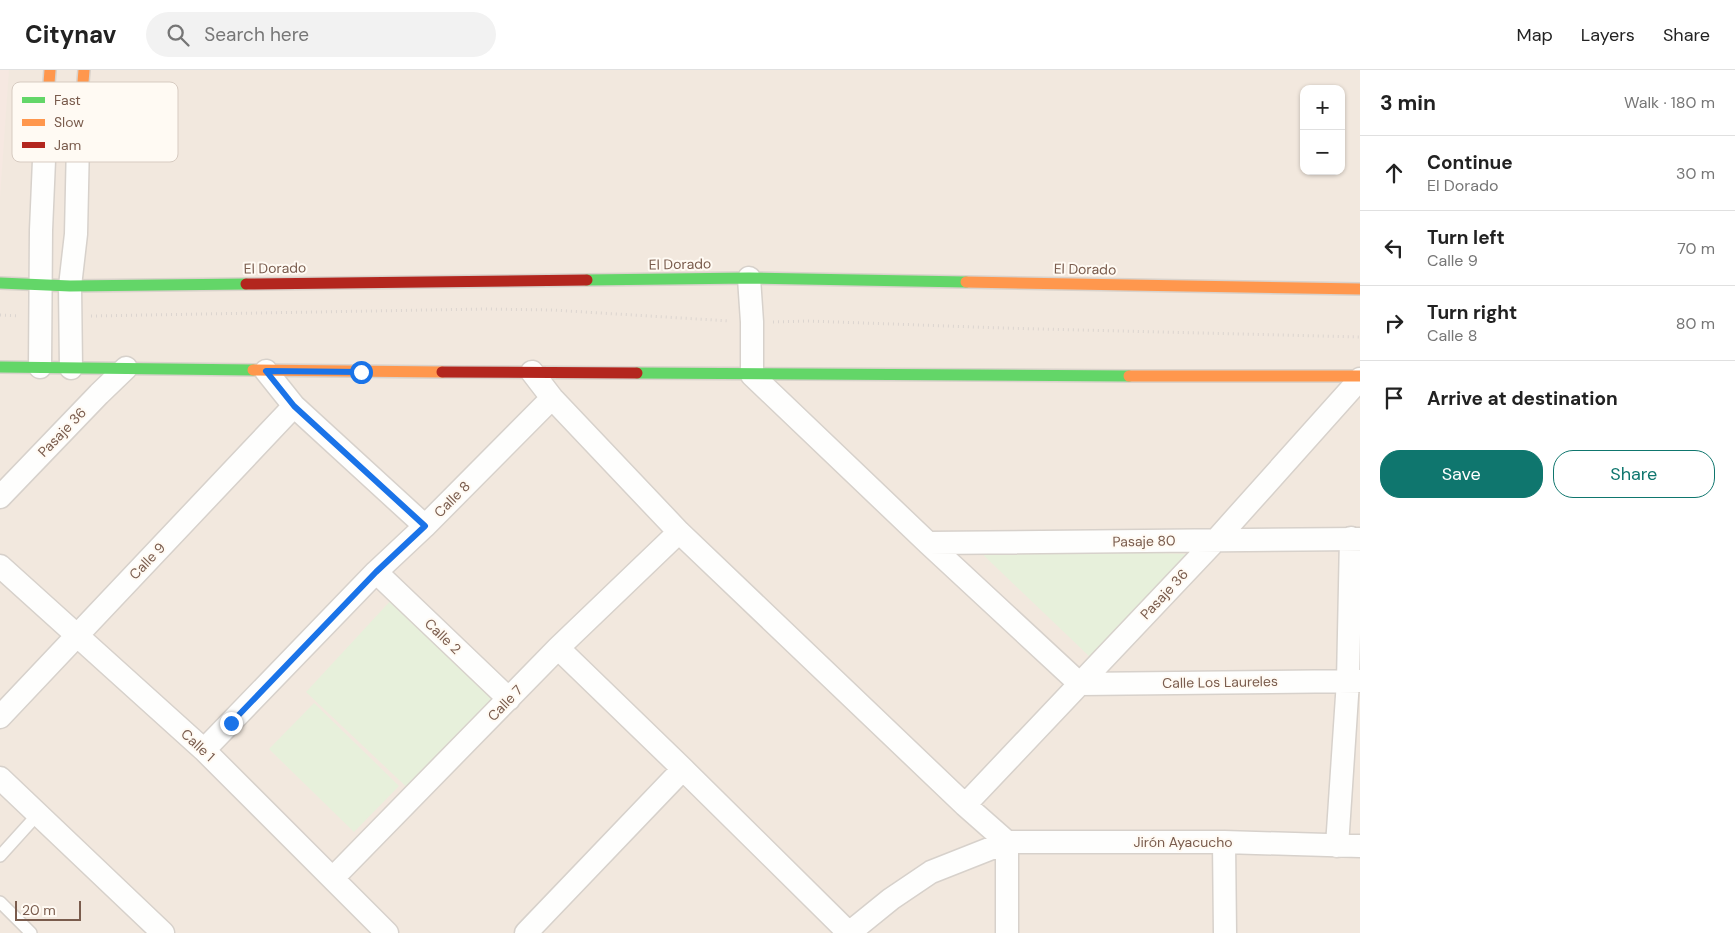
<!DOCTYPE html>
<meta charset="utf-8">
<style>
:root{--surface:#fff;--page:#f2f2f2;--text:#222;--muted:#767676;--line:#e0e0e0;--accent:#0f766e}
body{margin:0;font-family:"DM Sans",sans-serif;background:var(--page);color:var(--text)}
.controls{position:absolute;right:15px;top:15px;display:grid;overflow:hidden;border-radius:10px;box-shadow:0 1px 4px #0004}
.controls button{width:45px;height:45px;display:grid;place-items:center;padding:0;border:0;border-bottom:1px solid var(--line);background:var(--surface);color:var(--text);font:25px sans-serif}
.scale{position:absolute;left:15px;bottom:12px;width:66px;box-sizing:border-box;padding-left:5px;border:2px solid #7a5c4d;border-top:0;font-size:14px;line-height:18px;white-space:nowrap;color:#7a5c4d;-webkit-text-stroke:4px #fffaf3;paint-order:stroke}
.stop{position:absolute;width:15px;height:15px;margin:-11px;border:4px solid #1a73e8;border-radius:50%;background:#fff}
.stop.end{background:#1a73e8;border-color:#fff;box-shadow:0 1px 5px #0008}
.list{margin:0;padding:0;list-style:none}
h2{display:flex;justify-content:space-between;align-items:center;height:65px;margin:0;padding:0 20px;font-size:21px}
h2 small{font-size:16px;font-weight:400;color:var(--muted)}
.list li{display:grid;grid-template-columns:32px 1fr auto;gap:15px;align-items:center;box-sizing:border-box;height:75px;padding:0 20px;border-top:1px solid var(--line)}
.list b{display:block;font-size:19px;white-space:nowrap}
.list p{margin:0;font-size:16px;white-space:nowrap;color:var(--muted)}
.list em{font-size:16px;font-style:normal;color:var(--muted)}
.actions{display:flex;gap:10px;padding:15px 20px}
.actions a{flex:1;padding:11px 0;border:1px solid var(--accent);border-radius:20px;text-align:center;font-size:18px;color:var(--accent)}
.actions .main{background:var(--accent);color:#fff}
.icon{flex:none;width:28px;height:28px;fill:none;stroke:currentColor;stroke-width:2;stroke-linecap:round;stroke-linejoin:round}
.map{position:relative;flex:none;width:1360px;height:863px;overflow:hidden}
header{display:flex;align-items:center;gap:30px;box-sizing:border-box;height:70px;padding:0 25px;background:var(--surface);border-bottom:1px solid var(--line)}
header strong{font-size:24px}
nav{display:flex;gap:28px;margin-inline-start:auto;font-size:18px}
.search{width:350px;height:45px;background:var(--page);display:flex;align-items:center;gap:12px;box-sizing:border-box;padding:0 18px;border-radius:28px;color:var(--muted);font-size:19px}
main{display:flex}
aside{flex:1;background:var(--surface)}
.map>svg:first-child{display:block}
.residential{fill:#f2e8de;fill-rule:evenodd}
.commercial{fill:#f6e8e1}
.green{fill:#e7f0db}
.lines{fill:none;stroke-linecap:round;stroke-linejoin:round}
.lane-casing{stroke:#d7d1cb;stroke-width:14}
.street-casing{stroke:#d7d1cb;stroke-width:25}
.fast-casing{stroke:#d9d2cb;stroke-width:14}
.slow-casing{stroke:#d9d2cb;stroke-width:14}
.jam-casing{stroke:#d9d2cb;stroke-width:14}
.path{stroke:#dcd5d0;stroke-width:3;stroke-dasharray:1 4;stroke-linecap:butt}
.lane{stroke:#fefefd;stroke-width:11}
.street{stroke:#fefefd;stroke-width:22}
.fast{stroke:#63d668;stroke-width:11}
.slow{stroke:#ff974d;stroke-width:11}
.jam{stroke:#b3261e;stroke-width:11}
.route{stroke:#1a73e8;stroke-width:6}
.labels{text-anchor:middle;stroke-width:4;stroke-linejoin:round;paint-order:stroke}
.street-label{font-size:14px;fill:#7a5c4d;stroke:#fffaf3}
.key{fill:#fffaf3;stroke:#d7cbc1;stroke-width:1}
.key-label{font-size:14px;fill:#7a5c4d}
</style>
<header>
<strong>Citynav</strong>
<div class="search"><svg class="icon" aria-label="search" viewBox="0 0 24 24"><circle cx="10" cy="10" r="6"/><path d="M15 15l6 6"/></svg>Search here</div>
<nav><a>Map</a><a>Layers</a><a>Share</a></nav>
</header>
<main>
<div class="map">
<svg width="1360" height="863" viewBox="0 0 1360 863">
<rect width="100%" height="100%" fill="#f9f5f0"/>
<path class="residential" d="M0,0H1360V863H0ZM1304,19H1341V101H1304Z"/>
<path class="commercial" d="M0,0H9L0,127Z"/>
<path class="green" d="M975,477L1188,484L1091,588Z
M394,527L505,631L414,724L306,622Z
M314,633L399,716L354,762L269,679Z"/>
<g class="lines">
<defs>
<path id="lane" d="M0,786L38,744
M0,832L31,863"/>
<path id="street" d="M749,208L752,252V305L928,473L1080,614L1360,611
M40,297L41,160L45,67L78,72L76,164L70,216L71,298
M266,301L294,336L425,456
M532,302L552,328L679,462L965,735L1007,772V863
M0,427L99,324L126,298
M928,473L1360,469
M0,496L204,680L387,863
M376,502L509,629
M558,578L683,699L849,863
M0,647L294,336
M204,680L376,502L425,456L552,328
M0,708L163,863
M965,735L1216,470L1360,309
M1224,772L1225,863
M1337,776L1348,611L1351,468
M333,808L558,578L679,462
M526,863L683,699
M849,863L891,829L931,802L1007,772H1224L1360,776"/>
<path id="fast" d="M587,210L749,208L966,212
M0,213L70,216L246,214
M0,297L253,300
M637,303L1129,306"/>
<path id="slow" d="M45,67L50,0
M78,72L84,0
M966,212L1360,219
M253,300L442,302
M1129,306H1360"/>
<path id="jam" d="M246,214L587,210
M442,302L637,303"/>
</defs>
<use href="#lane" class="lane-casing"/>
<use href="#street" class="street-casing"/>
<use href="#fast" class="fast-casing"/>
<use href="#slow" class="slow-casing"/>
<use href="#jam" class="jam-casing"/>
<path class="path" d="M0,245L20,246
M91,246L484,239L552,240L730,251
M773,252L808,251L1003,258L1360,267"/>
<use href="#lane" class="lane"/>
<use href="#street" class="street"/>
<use href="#fast" class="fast"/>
<use href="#slow" class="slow"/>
<use href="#jam" class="jam"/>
</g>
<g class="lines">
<path class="route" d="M231,653L376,502L425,456L294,336L266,301L361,302"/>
</g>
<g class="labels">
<g class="street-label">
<text transform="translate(680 194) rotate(-1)" y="5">El Dorado</text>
<text transform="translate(275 198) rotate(-1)" y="5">El Dorado</text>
<text transform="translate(1085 199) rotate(1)" y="5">El Dorado</text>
<text transform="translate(62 362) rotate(-46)" y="5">Pasaje 36</text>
<text transform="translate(452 429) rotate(-45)" y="5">Calle 8</text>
<text transform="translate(1144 471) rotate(-1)" y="5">Pasaje 80</text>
<text transform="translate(147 491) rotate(-46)" y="5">Calle 9</text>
<text transform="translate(1164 524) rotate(-47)" y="5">Pasaje 36</text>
<text transform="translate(443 566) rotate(44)" y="5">Calle 2</text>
<text transform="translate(1220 612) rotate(-1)" y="5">Calle Los Laureles</text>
<text transform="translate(505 633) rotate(-46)" y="5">Calle 7</text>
<text transform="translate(198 675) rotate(43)" y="5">Calle 1</text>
<text x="1183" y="777">Jirón Ayacucho</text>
</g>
</g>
<rect x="12" y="12" width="166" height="80" rx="8" class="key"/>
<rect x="22" y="27" width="23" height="6" fill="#63d668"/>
<rect x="22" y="49" width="23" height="7" fill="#ff974d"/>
<rect x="22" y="72" width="23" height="6" fill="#b3261e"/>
<g class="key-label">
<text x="54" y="35">Fast</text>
<text x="54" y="57">Slow</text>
<text x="54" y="80">Jam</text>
</g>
</svg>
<div class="controls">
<button>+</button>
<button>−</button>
</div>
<div class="scale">20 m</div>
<div class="stop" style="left:361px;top:302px"></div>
<div class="stop end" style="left:231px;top:653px"></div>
</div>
<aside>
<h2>3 min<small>Walk · 180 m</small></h2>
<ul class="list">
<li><svg class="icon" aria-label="ahead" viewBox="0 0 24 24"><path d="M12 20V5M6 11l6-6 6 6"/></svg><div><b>Continue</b><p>El Dorado</p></div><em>30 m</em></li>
<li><svg class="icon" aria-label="left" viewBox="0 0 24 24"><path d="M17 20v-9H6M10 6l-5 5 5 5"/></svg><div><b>Turn left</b><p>Calle 9</p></div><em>70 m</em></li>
<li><svg class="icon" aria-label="right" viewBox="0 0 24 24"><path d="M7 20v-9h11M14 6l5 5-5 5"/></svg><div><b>Turn right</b><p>Calle 8</p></div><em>80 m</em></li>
<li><svg class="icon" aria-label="arrive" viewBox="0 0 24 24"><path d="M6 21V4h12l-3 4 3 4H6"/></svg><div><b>Arrive at destination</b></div></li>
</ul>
<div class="actions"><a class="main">Save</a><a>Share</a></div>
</aside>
</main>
